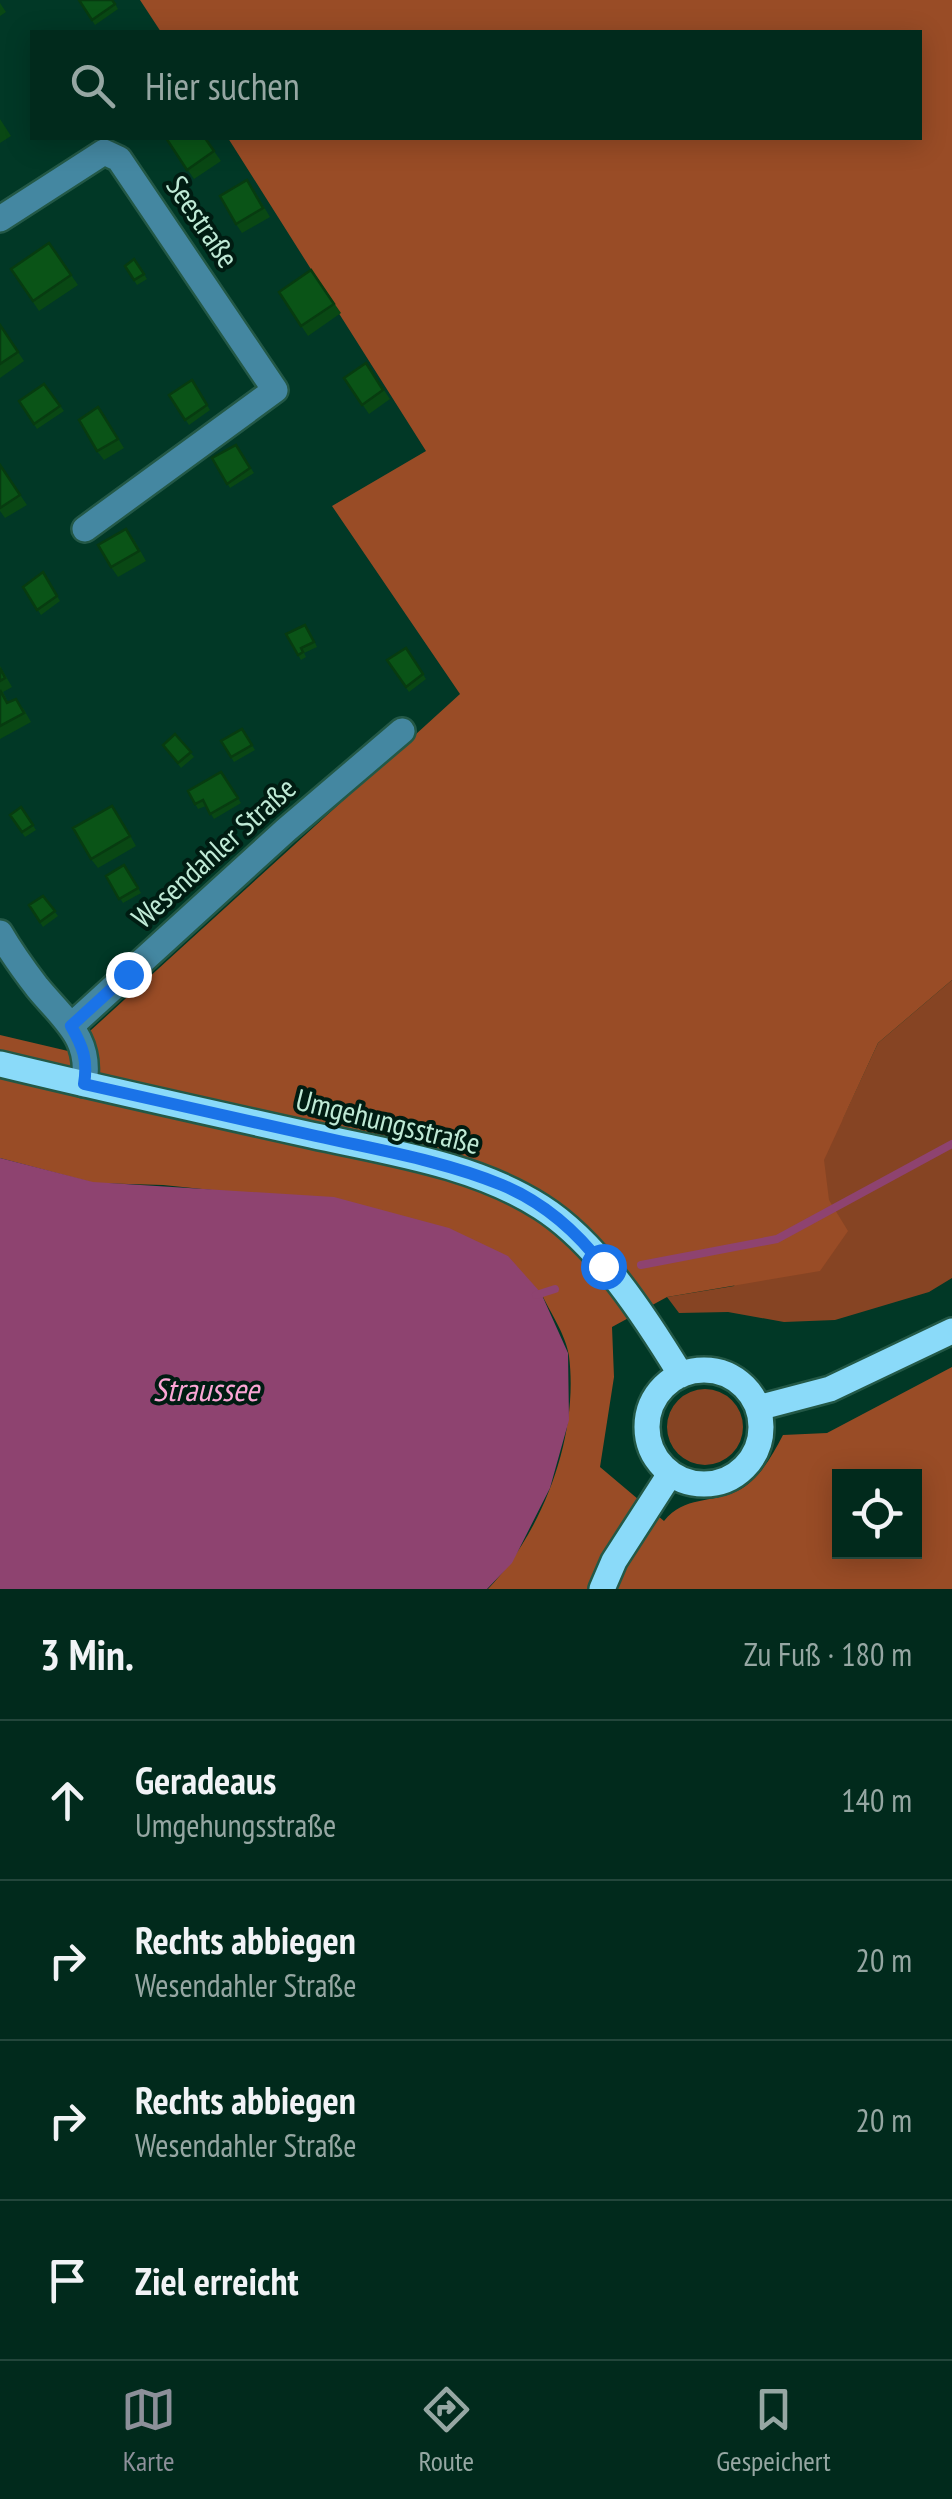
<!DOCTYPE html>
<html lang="de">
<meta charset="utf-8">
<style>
:root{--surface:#012a1c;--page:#0f3629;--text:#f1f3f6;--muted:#96a7a3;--line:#23463b;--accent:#8c9099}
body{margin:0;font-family:"PT Sans Narrow",sans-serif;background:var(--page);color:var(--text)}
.controls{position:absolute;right:30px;bottom:30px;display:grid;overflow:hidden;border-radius:0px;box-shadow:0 5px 25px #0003}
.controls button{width:90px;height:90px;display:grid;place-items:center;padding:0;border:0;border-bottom:2px solid var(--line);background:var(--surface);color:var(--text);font:50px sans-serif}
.stop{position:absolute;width:30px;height:30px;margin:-22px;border:8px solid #1a73e8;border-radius:50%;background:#fff}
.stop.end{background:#1a73e8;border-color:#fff;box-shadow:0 2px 10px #0008}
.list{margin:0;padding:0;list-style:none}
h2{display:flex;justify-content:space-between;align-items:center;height:130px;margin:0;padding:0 40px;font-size:42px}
h2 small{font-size:32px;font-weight:400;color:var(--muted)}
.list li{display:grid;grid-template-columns:65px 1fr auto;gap:30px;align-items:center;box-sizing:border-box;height:160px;padding:0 40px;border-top:2px solid var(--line)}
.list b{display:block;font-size:38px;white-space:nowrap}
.list p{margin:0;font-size:32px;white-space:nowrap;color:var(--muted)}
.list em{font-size:32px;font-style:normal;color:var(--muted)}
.icon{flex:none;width:55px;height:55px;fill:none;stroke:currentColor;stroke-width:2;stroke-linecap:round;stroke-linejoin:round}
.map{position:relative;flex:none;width:952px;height:1589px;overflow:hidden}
.search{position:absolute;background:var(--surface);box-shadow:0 5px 25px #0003;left:30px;right:30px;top:30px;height:110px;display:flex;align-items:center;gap:25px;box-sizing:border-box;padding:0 35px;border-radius:0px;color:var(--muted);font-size:38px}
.sheet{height:770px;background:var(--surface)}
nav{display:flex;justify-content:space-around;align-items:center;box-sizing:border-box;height:140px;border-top:2px solid var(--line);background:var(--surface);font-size:28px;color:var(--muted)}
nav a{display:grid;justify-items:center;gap:5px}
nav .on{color:var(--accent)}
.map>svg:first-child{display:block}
.green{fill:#864423}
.forest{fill:#994c26;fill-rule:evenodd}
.water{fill:#8e4370}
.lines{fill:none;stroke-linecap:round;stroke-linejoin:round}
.stream{stroke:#8e4370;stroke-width:8}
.minor-casing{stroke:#235846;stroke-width:30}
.major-casing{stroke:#235846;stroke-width:30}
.minor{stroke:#4487a1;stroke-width:25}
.major{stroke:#8adaf9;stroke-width:25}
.wall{fill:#094814}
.building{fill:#0a5417;stroke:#073b10;stroke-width:2.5}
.route{stroke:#1a73e8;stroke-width:12}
.labels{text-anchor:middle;stroke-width:8;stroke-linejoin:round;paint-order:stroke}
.street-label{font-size:30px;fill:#bfead6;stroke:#001c12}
.water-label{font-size:32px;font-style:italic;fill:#faa5d5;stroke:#001c12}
</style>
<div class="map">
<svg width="952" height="1589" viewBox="0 0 952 1589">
<rect width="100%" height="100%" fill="#013826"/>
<path class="green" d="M952,980V1278L929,1292L835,1320L784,1322L728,1312L679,1313L667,1297L734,1286L843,1118L878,1043Z
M667 1427a38 38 0 1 1 76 0a38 38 0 1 1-76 0Z"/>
<path class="forest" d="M140,0H952V980L878,1043L824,1160L829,1200L848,1231L820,1271L667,1297L612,1327L614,1377L600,1467L664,1521C685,1495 711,1504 737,1491C759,1480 772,1456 783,1435L827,1433L952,1367V1589H488C543,1531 579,1436 569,1356C566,1335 550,1312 541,1293L260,1195L163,1185L94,1183L0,1158V1035L68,1051L460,694L332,506L426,451L228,138H920V32H161ZM840,1476H914V1552H840Z"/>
<path class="water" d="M0,1158L93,1182L334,1197L449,1228L508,1256L541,1293L568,1353L569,1420L550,1488L512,1563L487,1589H0Z"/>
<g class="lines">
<path class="stream" d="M641,1265L777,1239L952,1144
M536,1295L555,1289"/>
<defs>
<path id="minor" d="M0,219L104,152L119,159L275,390L85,529
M0,933C11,952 24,970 37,987C64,1020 92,1038 84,1084
M71,1026L286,830L402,731"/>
<path id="major" d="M0,1064C103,1089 207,1112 311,1135C387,1152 474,1164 541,1207C598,1243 646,1318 681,1375
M647 1427a57 57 0 1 1 114 0a57 57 0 1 1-114 0Z
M758,1408L830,1389L952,1331
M602,1589L614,1561L670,1474"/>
</defs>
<use href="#minor" class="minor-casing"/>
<use href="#major" class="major-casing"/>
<use href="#minor" class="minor"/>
<use href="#major" class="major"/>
</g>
<path class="wall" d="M79,0H113L118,9L95,25Z
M0,3L6,12L0,16Z
M0,119L11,136L0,143Z
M166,138H205L221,161L194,179Z
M254,190L270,217L242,233L236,224Z
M49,243L78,285L39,311L11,269Z
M134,259L147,279L137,285L125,266Z
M311,270L341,313L308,336L279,292Z
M0,325L24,361L0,378Z
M366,363L390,399L369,414L344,378Z
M192,380L210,410L189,425L169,395Z
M44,384L64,411L37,429L19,401Z
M98,407L124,448L104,460L97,451Z
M236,445L254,473L230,488L212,458Z
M0,465L27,505L5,518L0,511Z
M133,538L146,561L118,577L111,567Z
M43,572L60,601L41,615L23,587Z
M309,630L317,647L304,653L306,657L301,660L286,634Z
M406,648L426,679L409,692L387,660Z
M0,666L12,687L3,692L8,702L23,708L31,722L0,739Z
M242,729L255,750L234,762L221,741Z
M175,734L194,757L181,768L163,745Z
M221,772L241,803L214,819L206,806L198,809L188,791Z
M21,807L36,830L25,837L10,815Z
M119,816L136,846L98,868L91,859Z
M124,865L141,893L123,903L106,876Z
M43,896L58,916L43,927L29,905Z"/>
<path class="building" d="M79,0H112L115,4L92,20Z
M166,138H205L214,151L187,170Z
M247,180L263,208L236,224L220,196Z
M49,243L71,275L33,301L11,269Z
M134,259L144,274L134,280L125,266Z
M311,270L334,304L301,326L279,292Z
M0,325L18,352L0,364Z
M366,363L383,390L362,405L344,378Z
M192,380L207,405L185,420L169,395Z
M44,384L60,406L34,424L19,401Z
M98,407L118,439L97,451L79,420Z
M236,445L250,468L227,484L212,458Z
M0,465L20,495L0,508Z
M126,529L139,551L111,567L98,545Z
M43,572L57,596L37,610L23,587Z
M305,625L314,642L301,648L303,652L298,655L286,634Z
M406,648L423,674L406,687L387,660Z
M0,668L5,678L0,681Z
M0,690L7,703L16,699L24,713L0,726Z
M242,729L252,745L231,757L221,741Z
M175,734L191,752L178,763L163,745Z
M221,772L238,798L210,814L203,800L195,804L188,791Z
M112,806L130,836L91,859L73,828Z
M21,807L33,825L22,832L10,815Z
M124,865L138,888L119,899L106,876Z
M43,896L55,911L40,922L29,905Z"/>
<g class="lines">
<path class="route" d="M128,974L71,1026C83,1047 88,1060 84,1084C161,1101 239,1119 316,1136C378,1150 444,1161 502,1185C543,1202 577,1232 603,1266"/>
</g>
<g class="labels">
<g class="street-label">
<text transform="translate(202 222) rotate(56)" y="10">Seestraße</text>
<text transform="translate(214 853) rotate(-42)" y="10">Wesendahler Straße</text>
<text transform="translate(388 1122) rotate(14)" y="10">Umgehungsstraße</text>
</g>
<g class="water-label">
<text x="206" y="1401">Straussee</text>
</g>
</g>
</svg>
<div class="controls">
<button><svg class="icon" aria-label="locate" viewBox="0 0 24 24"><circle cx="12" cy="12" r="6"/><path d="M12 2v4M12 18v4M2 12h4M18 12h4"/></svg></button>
</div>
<div class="stop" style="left:603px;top:1266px"></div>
<div class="stop end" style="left:128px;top:974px"></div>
<div class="search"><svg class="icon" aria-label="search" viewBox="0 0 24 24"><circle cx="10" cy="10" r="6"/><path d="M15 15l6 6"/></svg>Hier suchen</div>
</div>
<section class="sheet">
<h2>3 Min.<small>Zu Fuß · 180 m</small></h2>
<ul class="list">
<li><svg class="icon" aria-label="ahead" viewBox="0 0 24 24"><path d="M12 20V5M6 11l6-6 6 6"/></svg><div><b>Geradeaus</b><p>Umgehungsstraße</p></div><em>140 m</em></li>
<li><svg class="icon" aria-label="right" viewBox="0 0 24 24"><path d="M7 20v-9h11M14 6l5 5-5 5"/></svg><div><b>Rechts abbiegen</b><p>Wesendahler Straße</p></div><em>20 m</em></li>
<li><svg class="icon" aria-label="right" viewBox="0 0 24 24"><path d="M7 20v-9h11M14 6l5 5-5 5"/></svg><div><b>Rechts abbiegen</b><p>Wesendahler Straße</p></div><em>20 m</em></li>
<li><svg class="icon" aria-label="arrive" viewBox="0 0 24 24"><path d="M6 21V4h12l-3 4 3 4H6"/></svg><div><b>Ziel erreicht</b></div></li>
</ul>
</section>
<nav>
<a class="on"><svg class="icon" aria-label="map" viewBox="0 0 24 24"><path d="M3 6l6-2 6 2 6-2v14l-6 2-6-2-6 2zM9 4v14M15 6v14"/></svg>Karte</a>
<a><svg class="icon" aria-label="directions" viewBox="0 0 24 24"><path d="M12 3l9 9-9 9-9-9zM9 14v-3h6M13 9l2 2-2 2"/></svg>Route</a>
<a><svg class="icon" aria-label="saved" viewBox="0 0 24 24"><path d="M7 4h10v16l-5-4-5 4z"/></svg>Gespeichert</a>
</nav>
